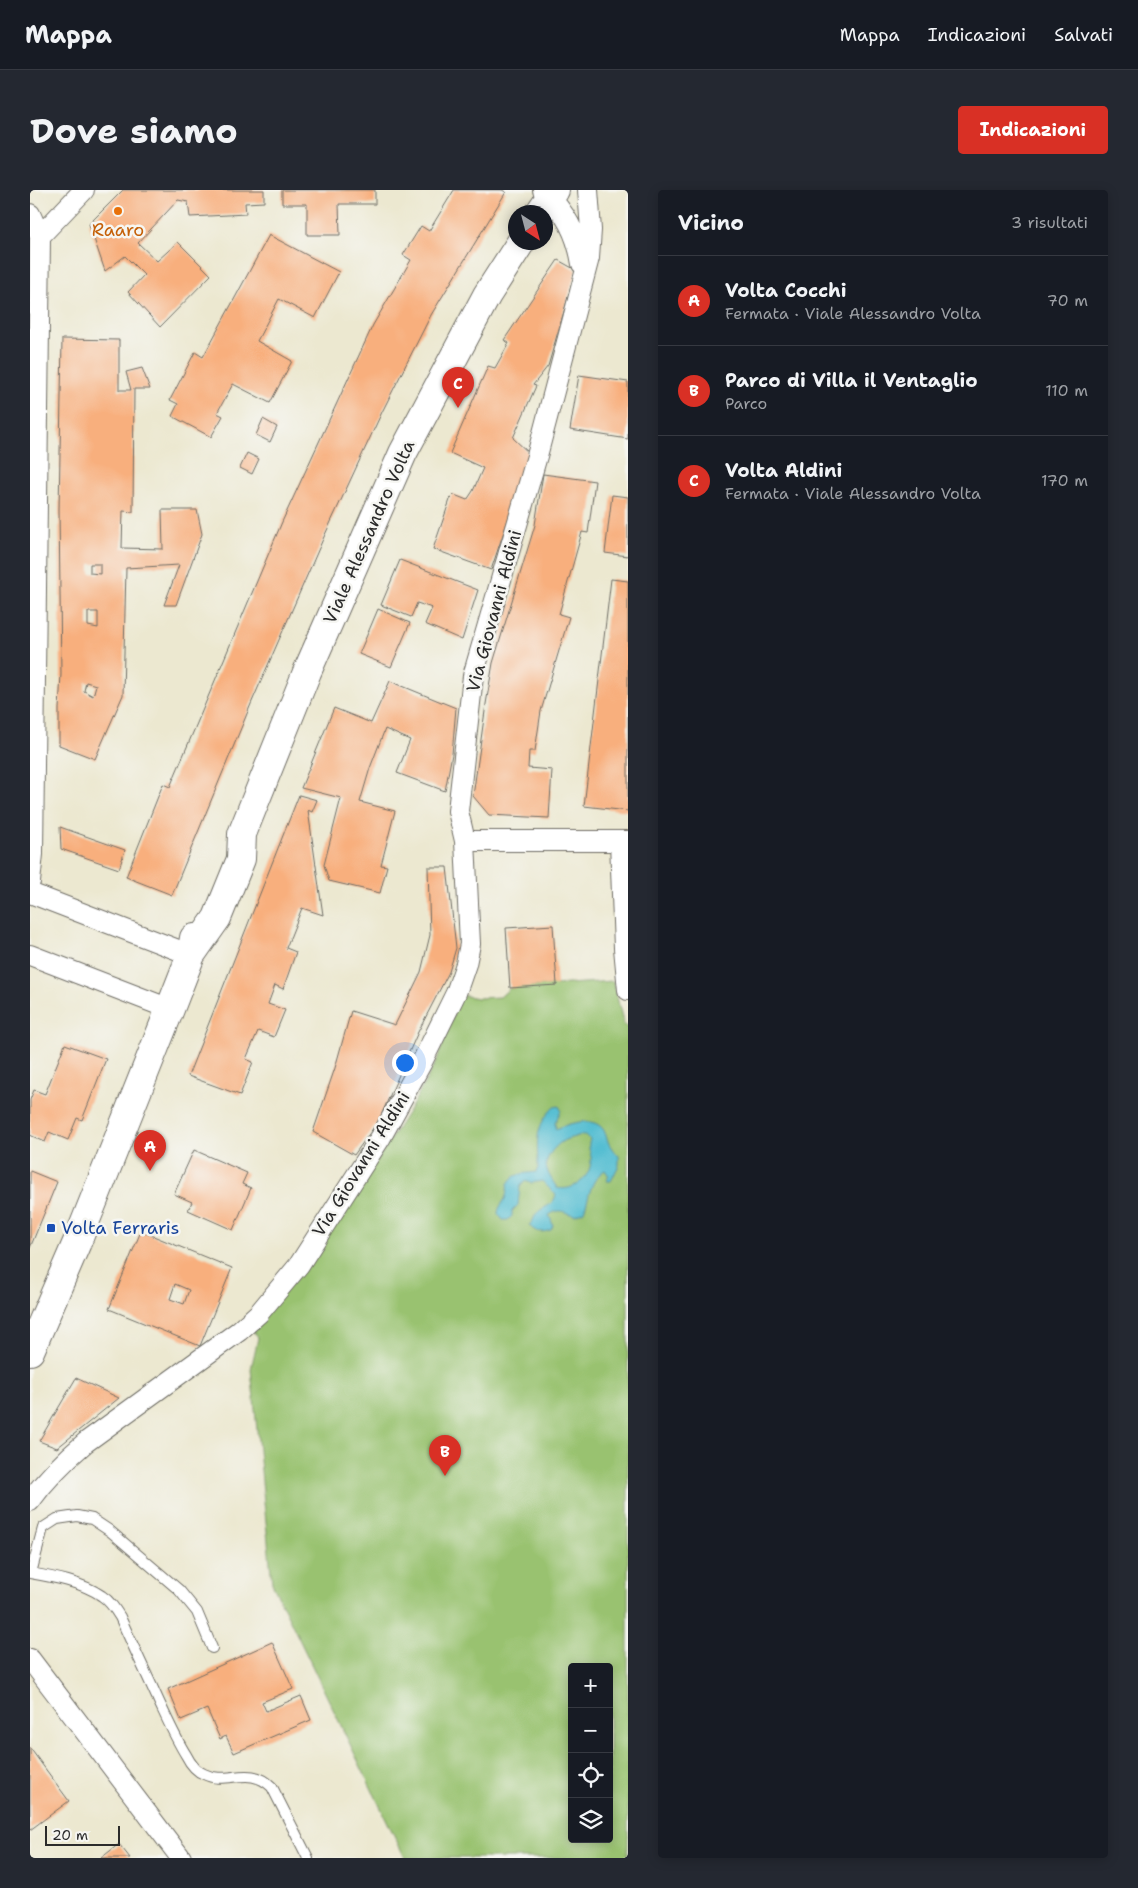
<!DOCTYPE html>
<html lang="it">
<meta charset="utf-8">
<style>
:root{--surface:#171b24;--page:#242831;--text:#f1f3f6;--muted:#9ea1a6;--line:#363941;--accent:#d93025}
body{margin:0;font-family:"Shantell Sans",sans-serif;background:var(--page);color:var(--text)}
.controls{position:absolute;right:15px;bottom:15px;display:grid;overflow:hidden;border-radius:5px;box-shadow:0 2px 12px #0003}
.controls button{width:45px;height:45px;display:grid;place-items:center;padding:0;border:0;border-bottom:1px solid var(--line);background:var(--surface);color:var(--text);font:25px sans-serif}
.compass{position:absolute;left:478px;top:15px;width:45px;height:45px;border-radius:50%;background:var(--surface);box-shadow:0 2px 12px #0003;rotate:144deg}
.scale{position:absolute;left:15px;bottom:12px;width:75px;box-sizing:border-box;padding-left:5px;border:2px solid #2b2b2b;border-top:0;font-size:14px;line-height:18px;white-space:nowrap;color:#2b2b2b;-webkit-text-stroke:4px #f6f6f2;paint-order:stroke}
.you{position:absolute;left:374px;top:872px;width:18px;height:18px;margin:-12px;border:4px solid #fff;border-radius:50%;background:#1a73e8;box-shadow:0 0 0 8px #1a73e833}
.badge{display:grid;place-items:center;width:32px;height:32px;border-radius:50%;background:var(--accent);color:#fff;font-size:16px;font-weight:700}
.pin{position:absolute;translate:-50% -41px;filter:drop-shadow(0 1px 2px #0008)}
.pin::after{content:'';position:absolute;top:26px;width:18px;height:15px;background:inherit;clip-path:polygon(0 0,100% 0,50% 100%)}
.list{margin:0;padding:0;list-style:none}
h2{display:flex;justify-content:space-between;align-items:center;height:65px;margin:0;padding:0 20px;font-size:21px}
h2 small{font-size:16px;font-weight:400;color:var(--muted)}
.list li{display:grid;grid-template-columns:32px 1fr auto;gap:15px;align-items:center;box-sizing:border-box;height:90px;padding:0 20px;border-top:1px solid var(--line)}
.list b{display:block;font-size:19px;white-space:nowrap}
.list p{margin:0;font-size:16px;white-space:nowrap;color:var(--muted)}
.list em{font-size:16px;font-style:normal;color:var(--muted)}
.icon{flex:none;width:28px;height:28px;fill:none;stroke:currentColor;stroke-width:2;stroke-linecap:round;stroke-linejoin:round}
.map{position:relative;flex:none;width:598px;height:1668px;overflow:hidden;border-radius:5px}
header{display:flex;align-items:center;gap:30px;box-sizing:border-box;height:70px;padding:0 25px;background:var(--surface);border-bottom:1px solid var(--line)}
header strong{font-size:24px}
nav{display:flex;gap:28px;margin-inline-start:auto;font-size:18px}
.intro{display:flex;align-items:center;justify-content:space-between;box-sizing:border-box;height:120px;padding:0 30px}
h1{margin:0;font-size:35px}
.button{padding:12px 22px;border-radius:5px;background:var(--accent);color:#fff;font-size:18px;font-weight:700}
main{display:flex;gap:30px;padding:0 30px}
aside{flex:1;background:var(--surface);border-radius:5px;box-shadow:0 2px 12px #0003}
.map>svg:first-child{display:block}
.green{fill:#99c26f;stroke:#62764d;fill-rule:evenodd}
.water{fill:#55bed2;stroke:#40747e;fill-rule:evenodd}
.building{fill:#f8af7d;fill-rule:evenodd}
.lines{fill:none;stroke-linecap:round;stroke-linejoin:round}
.lane-casing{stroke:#6f6d65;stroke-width:12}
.street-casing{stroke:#6f6d65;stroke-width:22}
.secondary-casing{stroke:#6f6d65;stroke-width:30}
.lane{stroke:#fff;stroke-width:10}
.street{stroke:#fff;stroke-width:20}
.secondary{stroke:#fff;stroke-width:28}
.food-dot{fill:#e8710a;stroke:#f6f6f2;stroke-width:2}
.transit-dot{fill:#1a4fb4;stroke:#f6f6f2;stroke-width:2}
.labels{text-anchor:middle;stroke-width:5;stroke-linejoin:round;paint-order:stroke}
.food-label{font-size:18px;fill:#c56008;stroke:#f6f6f2}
.street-label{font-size:18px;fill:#2b2b2b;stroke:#f6f6f2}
.transit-label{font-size:18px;fill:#164399;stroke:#f6f6f2;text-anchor:start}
</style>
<header>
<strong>Mappa</strong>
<nav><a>Mappa</a><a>Indicazioni</a><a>Salvati</a></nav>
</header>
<div class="intro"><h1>Dove siamo</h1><a class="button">Indicazioni</a></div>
<main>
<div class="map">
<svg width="598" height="1668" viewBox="0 0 598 1668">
<rect width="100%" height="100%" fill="#f6f6f2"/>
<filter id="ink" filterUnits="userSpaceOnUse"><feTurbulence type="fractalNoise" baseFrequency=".02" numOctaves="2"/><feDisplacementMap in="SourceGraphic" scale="10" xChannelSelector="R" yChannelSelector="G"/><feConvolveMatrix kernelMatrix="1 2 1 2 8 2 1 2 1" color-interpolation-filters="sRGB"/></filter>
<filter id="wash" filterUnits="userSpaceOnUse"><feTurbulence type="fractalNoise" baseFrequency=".0096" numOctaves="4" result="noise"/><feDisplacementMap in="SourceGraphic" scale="20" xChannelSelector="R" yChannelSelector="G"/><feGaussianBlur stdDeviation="1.12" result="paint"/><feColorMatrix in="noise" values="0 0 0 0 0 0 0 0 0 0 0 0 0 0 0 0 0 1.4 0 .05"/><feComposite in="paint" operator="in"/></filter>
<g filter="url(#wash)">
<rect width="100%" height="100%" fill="#ece8d0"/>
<path class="green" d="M583,791L594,835L598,838V1668H375L242,1393L221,1179L228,1148L223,1141L287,1063L383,914L407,870L430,805L448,808L470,807L480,798ZM542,1477H579V1649H542Z"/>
<path class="water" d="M529,916L531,920L525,933L526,939C537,934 559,927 570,936C577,941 576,951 581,957C583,961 586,963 589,966V975L581,991H576L579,986L575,980C560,990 560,1005 554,1021L545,1025C533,1023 532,1017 519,1025L523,1035L521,1040C512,1043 505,1043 499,1035C505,1031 503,1026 508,1022C515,1016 523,1016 526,1005L512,991L501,993L495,991L490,997L488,1015L482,1021V1026L478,1030H473L468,1024C468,1016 474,1013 476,1006C477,1003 477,998 478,994C484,982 495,984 506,982L508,978C508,952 503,938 524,917ZM551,945L558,947L560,950C557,957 560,960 561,966C563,985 546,1002 527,998C524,993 519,986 517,980C513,969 525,955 535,950C539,948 546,947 551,945Z"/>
<g id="blocks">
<path class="building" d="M93,0H234V12L215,13L216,24L160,27L158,12L148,10L108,53L127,71L148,52L181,85L130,137L98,102L114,85L95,66L75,81L59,34Z
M252,0H345V14H309L310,45H277V14H252Z
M424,0H472L476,2L401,125L352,222L293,349L221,514L142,705L96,687L133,594L140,597L252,332L343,135L381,70L373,65L391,36L399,41Z
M239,45L309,82L285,128L249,109L227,151L262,171L240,213L203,194L187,223L193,226L181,247L142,226L148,214L140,210L165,162L173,167Z
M528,70L546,80L518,176L503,195L506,196L483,248L500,264L461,380L403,359L422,304L437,310L443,301L453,278L420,263L458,176L465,178L479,153L474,150Z
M32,149L89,150V200H101L96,182L112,178L120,199H104L103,322L93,321L92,358L133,359L132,320H167L172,344L146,415H134L149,375L96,378L93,505L65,569L29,555V519L31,484L29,320ZM60,374H70V384L60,383ZM58,422H68V438L58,436ZM56,492L66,495L63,506L54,501Z
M549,185L598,192V249L540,240Z
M233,229L247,237L240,252L226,245Z
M217,263L229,269L222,284L210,278Z
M513,284L565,291L558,343L552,342L529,424L539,427L511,521L505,561H499L498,578L522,580L519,628L459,625L443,606L456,514L463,473L505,335Z
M582,305L598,307V366L575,363Z
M370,370L448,400L432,450L395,434L402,418L387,413L381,427L351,415Z
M581,389L598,391V621L554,616Z
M348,419L380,433L361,477L329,464Z
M360,491L426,518L422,564L415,601L367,583L380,550L355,539L340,578L330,612L365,621L351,675L357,676L350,703L299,691L294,675L311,608L271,598L304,518L341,533Z
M269,605L287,610L282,622L278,620L293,725L272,718L256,758L266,762L253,799L245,795L238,814L255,820L244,847L228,841L216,869L223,872L210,905L158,886Z
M30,637L95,660L89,679L31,659Z
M398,677H417L426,758L419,782L388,842L349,930L324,965L283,942L305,878L321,821L365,835L391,782L400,745Z
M523,735L527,795L480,798L476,738Z
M35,854L76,869L52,930L47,928L38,950L19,942L15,952L0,945V910L4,900L15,904Z
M164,960L217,983L212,994L221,998L203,1040L158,1020L162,1012L144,1004Z
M0,981L27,992L0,1058Z
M111,1041L202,1078L170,1156L79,1119ZM145,1094L159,1100L154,1114L140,1109Z
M46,1188L89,1208L27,1258L9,1251Z
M242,1452L263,1499L232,1512L236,1521L271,1506L281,1530L204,1563L196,1546L190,1549L177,1519L151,1530L138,1499Z
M0,1558L39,1611L0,1640Z
M89,1654L100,1668H71Z"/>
</g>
</g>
<g filter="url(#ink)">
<use href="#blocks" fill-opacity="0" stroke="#6f6d65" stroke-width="1"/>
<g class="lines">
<defs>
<path id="lane" d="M0,1383C23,1387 52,1392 72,1406C80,1411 85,1419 90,1427C103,1456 117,1485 130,1514C138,1531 146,1549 156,1565C160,1573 166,1581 174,1584C197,1596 219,1574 242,1597L278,1668
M1,1383L13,1338L27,1329L47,1326L62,1329L80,1341L149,1400L167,1422L182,1458"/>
<path id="street" d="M513,0C536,23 547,43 552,74
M0,24L10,46L3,664L0,692
M10,46L54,0
M435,651H598
M590,651L594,758L598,800
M0,703L161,765
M0,765L140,819
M0,1311C16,1289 35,1270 56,1252L209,1141L229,1123L269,1075L351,947L391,874L426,803L436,774L440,754L435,651L428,621L443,486L507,266L559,68L561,40L558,0
M0,1469L151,1668"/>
<path id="secondary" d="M510,22L525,0
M161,765L187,728L211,669L212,644L277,482L373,263L457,105L491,52
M0,1161L48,1050L140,819L161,765L164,748"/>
</defs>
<use href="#lane" class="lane-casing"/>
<use href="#street" class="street-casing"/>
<use href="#secondary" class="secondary-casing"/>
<use href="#lane" class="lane"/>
<use href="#street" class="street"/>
<use href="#secondary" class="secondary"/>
</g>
</g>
<circle class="food-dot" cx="88" cy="21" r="5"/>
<rect class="transit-dot" x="16" y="1033" width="10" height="10" rx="2.5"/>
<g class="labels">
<g class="food-label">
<text x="88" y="46">Raaro</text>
</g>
<g class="street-label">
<text transform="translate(339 342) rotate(-66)" y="6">Viale Alessandro Volta</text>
<text transform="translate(464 421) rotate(-75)" y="6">Via Giovanni Aldini</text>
<text transform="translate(331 974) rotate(-58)" y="6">Via Giovanni Aldini</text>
</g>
<g class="transit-label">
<text x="31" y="1044">Volta Ferraris</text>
</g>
</g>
</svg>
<div class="controls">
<button>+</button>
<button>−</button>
<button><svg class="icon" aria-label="locate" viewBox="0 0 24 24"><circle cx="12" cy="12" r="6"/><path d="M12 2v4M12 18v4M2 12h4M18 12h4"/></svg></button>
<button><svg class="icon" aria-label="layers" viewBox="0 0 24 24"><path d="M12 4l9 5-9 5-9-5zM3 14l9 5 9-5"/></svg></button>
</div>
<svg class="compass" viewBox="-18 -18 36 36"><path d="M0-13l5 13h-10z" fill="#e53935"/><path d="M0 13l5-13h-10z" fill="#9ea1a6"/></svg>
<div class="scale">20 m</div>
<div class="you"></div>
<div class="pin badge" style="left:120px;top:981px">A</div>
<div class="pin badge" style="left:415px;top:1286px">B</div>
<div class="pin badge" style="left:428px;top:218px">C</div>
</div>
<aside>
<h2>Vicino<small>3 risultati</small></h2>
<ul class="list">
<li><span class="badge">A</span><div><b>Volta Cocchi</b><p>Fermata · Viale Alessandro Volta</p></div><em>70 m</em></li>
<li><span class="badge">B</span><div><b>Parco di Villa il Ventaglio</b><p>Parco</p></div><em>110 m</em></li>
<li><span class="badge">C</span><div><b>Volta Aldini</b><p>Fermata · Viale Alessandro Volta</p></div><em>170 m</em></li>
</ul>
</aside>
</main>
